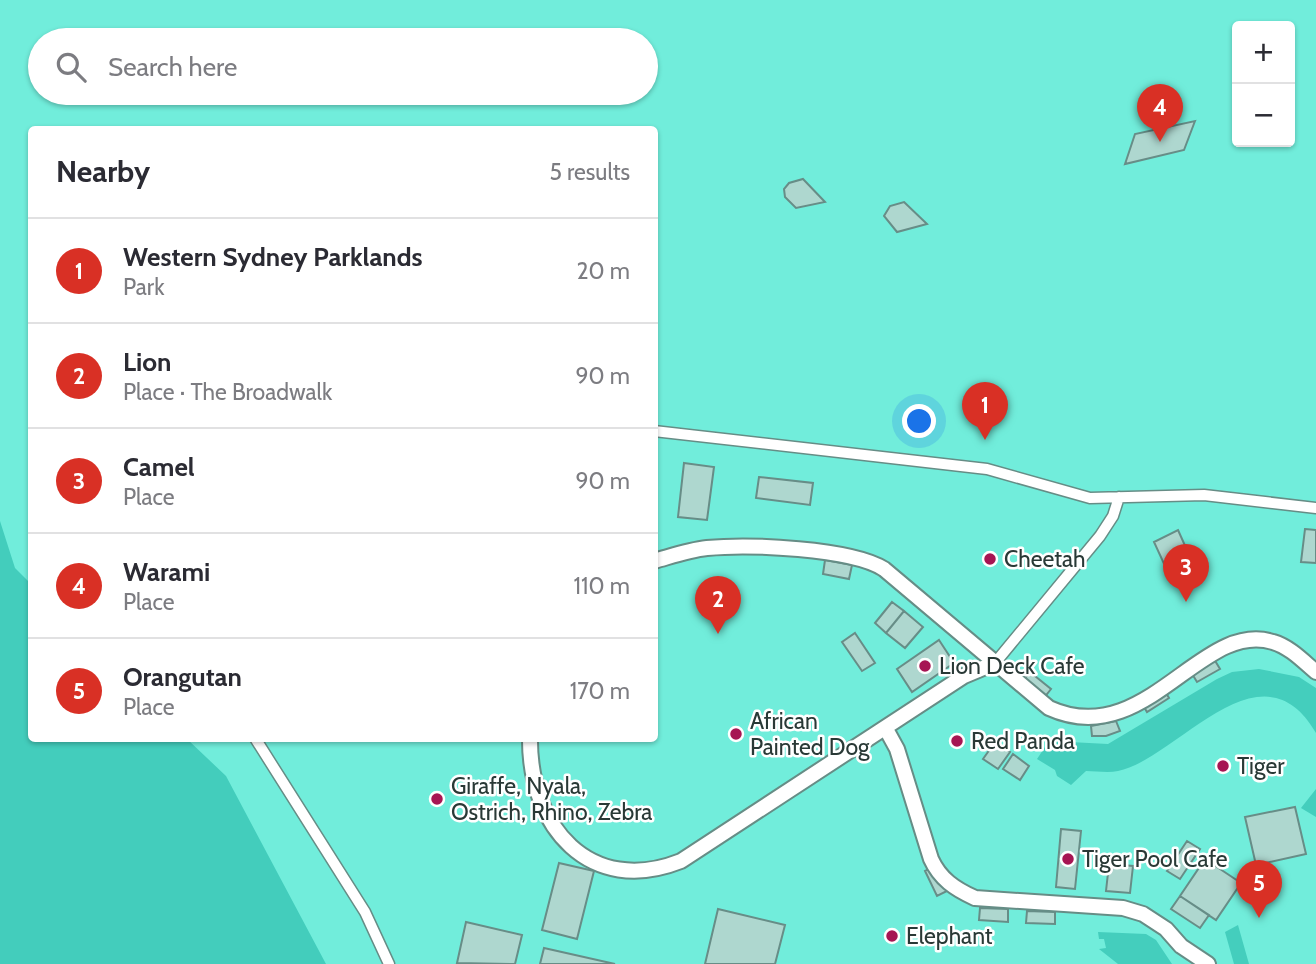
<!DOCTYPE html>
<meta charset="utf-8">
<style>
:root{--surface:#fff;--page:#f2f2f3;--text:#2b2b33;--muted:#7c7c81;--line:#e1e1e2;--accent:#d93025}
body{margin:0;font-family:Cabin,sans-serif;background:var(--page);color:var(--text)}
.controls{position:absolute;right:21px;top:21px;display:grid;overflow:hidden;border-radius:7px;box-shadow:0 2px 5px #0004}
.controls button{width:63px;height:63px;display:grid;place-items:center;padding:0;border:0;border-bottom:2px solid var(--line);background:var(--surface);color:var(--text);font:35px sans-serif}
.you{position:absolute;left:920px;top:422px;width:24px;height:24px;margin:-18px;border:5px solid #fff;border-radius:50%;background:#1a73e8;box-shadow:0 0 0 10px #1a73e833}
.badge{display:grid;place-items:center;width:46px;height:46px;border-radius:50%;background:var(--accent);color:#fff;font-size:23px;font-weight:700}
.pin{position:absolute;translate:-50% -58px;filter:drop-shadow(0 2px 4px #0008)}
.pin::after{content:'';position:absolute;top:37px;width:24px;height:21px;background:inherit;clip-path:polygon(0 0,100% 0,50% 100%)}
.list{margin:0;padding:0;list-style:none}
h2{display:flex;justify-content:space-between;align-items:center;height:91px;margin:0;padding:0 28px;font-size:30px}
h2 small{font-size:23px;font-weight:400;color:var(--muted)}
.list li{display:grid;grid-template-columns:46px 1fr auto;gap:21px;align-items:center;box-sizing:border-box;height:105px;padding:0 28px;border-top:2px solid var(--line)}
.list b{display:block;font-size:26px;white-space:nowrap}
.list p{margin:0;font-size:23px;white-space:nowrap;color:var(--muted)}
.list em{font-size:23px;font-style:normal;color:var(--muted)}
.icon{flex:none;width:38px;height:38px;fill:none;stroke:currentColor;stroke-width:2;stroke-linecap:round;stroke-linejoin:round}
.map{position:relative;flex:none;width:1316px;height:964px;overflow:hidden}
.search{position:absolute;background:var(--surface);box-shadow:0 2px 5px #0004;left:28px;top:28px;width:630px;height:77px;display:flex;align-items:center;gap:18px;box-sizing:border-box;padding:0 24px;border-radius:38px;color:var(--muted);font-size:26px}
.panel{position:absolute;background:var(--surface);box-shadow:0 2px 5px #0004;left:28px;top:126px;width:630px;height:616px;border-radius:7px}
.map>svg:first-child{display:block}
.green{fill:#71eddb;fill-rule:evenodd}
.forest{fill:#43cdbc}
.water{fill:#44cebd}
.building{fill:#aed7cf;stroke:#678d87;stroke-width:2}
.lines{fill:none;stroke-linecap:round;stroke-linejoin:round}
.service-casing{stroke:#668d86;stroke-width:13}
.pedestrian-casing{stroke:#668d86;stroke-width:18}
.service{stroke:#fff;stroke-width:10}
.pedestrian{stroke:#fff;stroke-width:14}
.poi-dot{fill:#a61553;stroke:#fff;stroke-width:2.5}
.labels{text-anchor:middle;stroke-width:5;stroke-linejoin:round;paint-order:stroke}
.poi-label{font-size:23px;fill:#293936;stroke:#fff;text-anchor:start}
</style>
<div class="map">
<svg width="1316" height="964" viewBox="0 0 1316 964">
<rect width="100%" height="100%" fill="#ccf5ed"/>
<path class="green" d="M0,0H1316V964H0ZM1237,26H1290V142H1237ZM40,40H646V93H40ZM32,130H654V738H32Z"/>
<path class="forest" d="M0,521L15,568L31,584L32,738L187,739L226,776L326,964H0Z"/>
<path class="water" d="M1259,669L1299,677L1316,688V733C1261,637 1176,760 1118,771C1108,773 1096,771 1086,771L1071,785L1057,776L1055,770L1037,759L1053,735L1070,742L1108,744L1217,679L1232,672Z
M1316,789V817L1301,808Z
M1238,925L1249,964H1234L1225,932Z
M1098,932L1146,934L1156,940L1172,964H1118L1099,949L1106,948L1104,939H1099Z"/>
<path class="building" d="M1195,121L1184,150L1125,164L1135,134Z
M803,179L825,202L796,208L785,197L784,189L789,183Z
M904,202L927,224L897,232L884,216L890,206Z
M684,463L714,467L707,520L678,517Z
M759,477L813,483L810,505L756,498Z
M1305,529L1316,530V563L1301,562Z
M1178,530L1195,568L1171,579L1154,542Z
M825,560L852,565L849,579L823,574Z
M892,602L904,611L886,633L875,623Z
M904,611L923,627L905,648L886,633Z
M855,633L875,663L862,671L842,642Z
M939,640L954,663L912,692L897,669Z
M1214,659L1220,669L1197,682L1191,672Z
M1030,672L1051,689L1043,699L1022,682Z
M1163,688L1169,698L1147,712L1141,702Z
M1116,721L1120,731L1106,736H1092L1091,726Z
M995,742L1010,752L998,769L983,759Z
M1013,754L1029,766L1020,780L1003,769Z
M1295,807L1306,854L1256,865L1245,817Z
M1061,829L1081,831L1075,889L1056,887Z
M1187,841L1200,849L1180,879L1167,871Z
M1205,859L1241,883L1216,920L1180,896Z
M559,863L594,871L577,939L542,930Z
M1109,864L1133,866L1130,893L1106,891Z
M937,865L949,890L937,896L925,871Z
M1180,896L1209,915L1200,928L1171,909Z
M980,908L1008,909V922L979,920Z
M718,909L785,925L775,964H705Z
M1027,911L1055,912V924L1026,923Z
M466,922L522,935L515,964L457,963Z
M544,948L615,964H540Z"/>
<g class="lines">
<defs>
<path id="service" d="M654,431L987,469L1090,498L1204,495L1316,508
M995,663L1100,536L1113,516L1119,497
M255,738L365,912L389,964"/>
<path id="pedestrian" d="M654,561C672,556 689,550 707,548C748,544 851,548 884,569L1049,708C1145,752 1201,619 1273,642C1290,647 1303,661 1316,672
M886,729L897,749L931,859C940,879 955,889 975,898L1123,908L1143,914L1166,929L1181,946L1208,964
M530,738C529,827 590,897 681,861L964,676L995,663"/>
</defs>
<use href="#service" class="service-casing"/>
<use href="#pedestrian" class="pedestrian-casing"/>
<use href="#service" class="service"/>
<use href="#pedestrian" class="pedestrian"/>
</g>
<g class="poi-dot">
<circle cx="990" cy="559" r="7"/>
<circle cx="925" cy="666" r="7"/>
<circle cx="736" cy="734" r="7"/>
<circle cx="957" cy="741" r="7"/>
<circle cx="1223" cy="766" r="7"/>
<circle cx="437" cy="799" r="7"/>
<circle cx="1068" cy="859" r="7"/>
<circle cx="892" cy="936" r="7"/>
</g>
<g class="labels">
<g class="poi-label">
<text x="1004" y="567">Cheetah</text>
<text x="939" y="674">Lion Deck Cafe</text>
<text x="750" y="729">African<tspan x="750" dy="26">Painted Dog</tspan></text>
<text x="971" y="749">Red Panda</text>
<text x="1237" y="774">Tiger</text>
<text x="451" y="794">Giraffe, Nyala,<tspan x="451" dy="26">Ostrich, Rhino, Zebra</tspan></text>
<text x="1082" y="867">Tiger Pool Cafe</text>
<text x="906" y="944">Elephant</text>
</g>
</g>
</svg>
<div class="controls">
<button>+</button>
<button>−</button>
</div>
<div class="you"></div>
<div class="pin badge" style="left:985px;top:440px">1</div>
<div class="pin badge" style="left:718px;top:634px">2</div>
<div class="pin badge" style="left:1186px;top:602px">3</div>
<div class="pin badge" style="left:1160px;top:142px">4</div>
<div class="pin badge" style="left:1259px;top:918px">5</div>
<div class="search"><svg class="icon" aria-label="search" viewBox="0 0 24 24"><circle cx="10" cy="10" r="6"/><path d="M15 15l6 6"/></svg>Search here</div>
<section class="panel">
<h2>Nearby<small>5 results</small></h2>
<ul class="list">
<li><span class="badge">1</span><div><b>Western Sydney Parklands</b><p>Park</p></div><em>20 m</em></li>
<li><span class="badge">2</span><div><b>Lion</b><p>Place · The Broadwalk</p></div><em>90 m</em></li>
<li><span class="badge">3</span><div><b>Camel</b><p>Place</p></div><em>90 m</em></li>
<li><span class="badge">4</span><div><b>Warami</b><p>Place</p></div><em>110 m</em></li>
<li><span class="badge">5</span><div><b>Orangutan</b><p>Place</p></div><em>170 m</em></li>
</ul>
</section>
</div>
